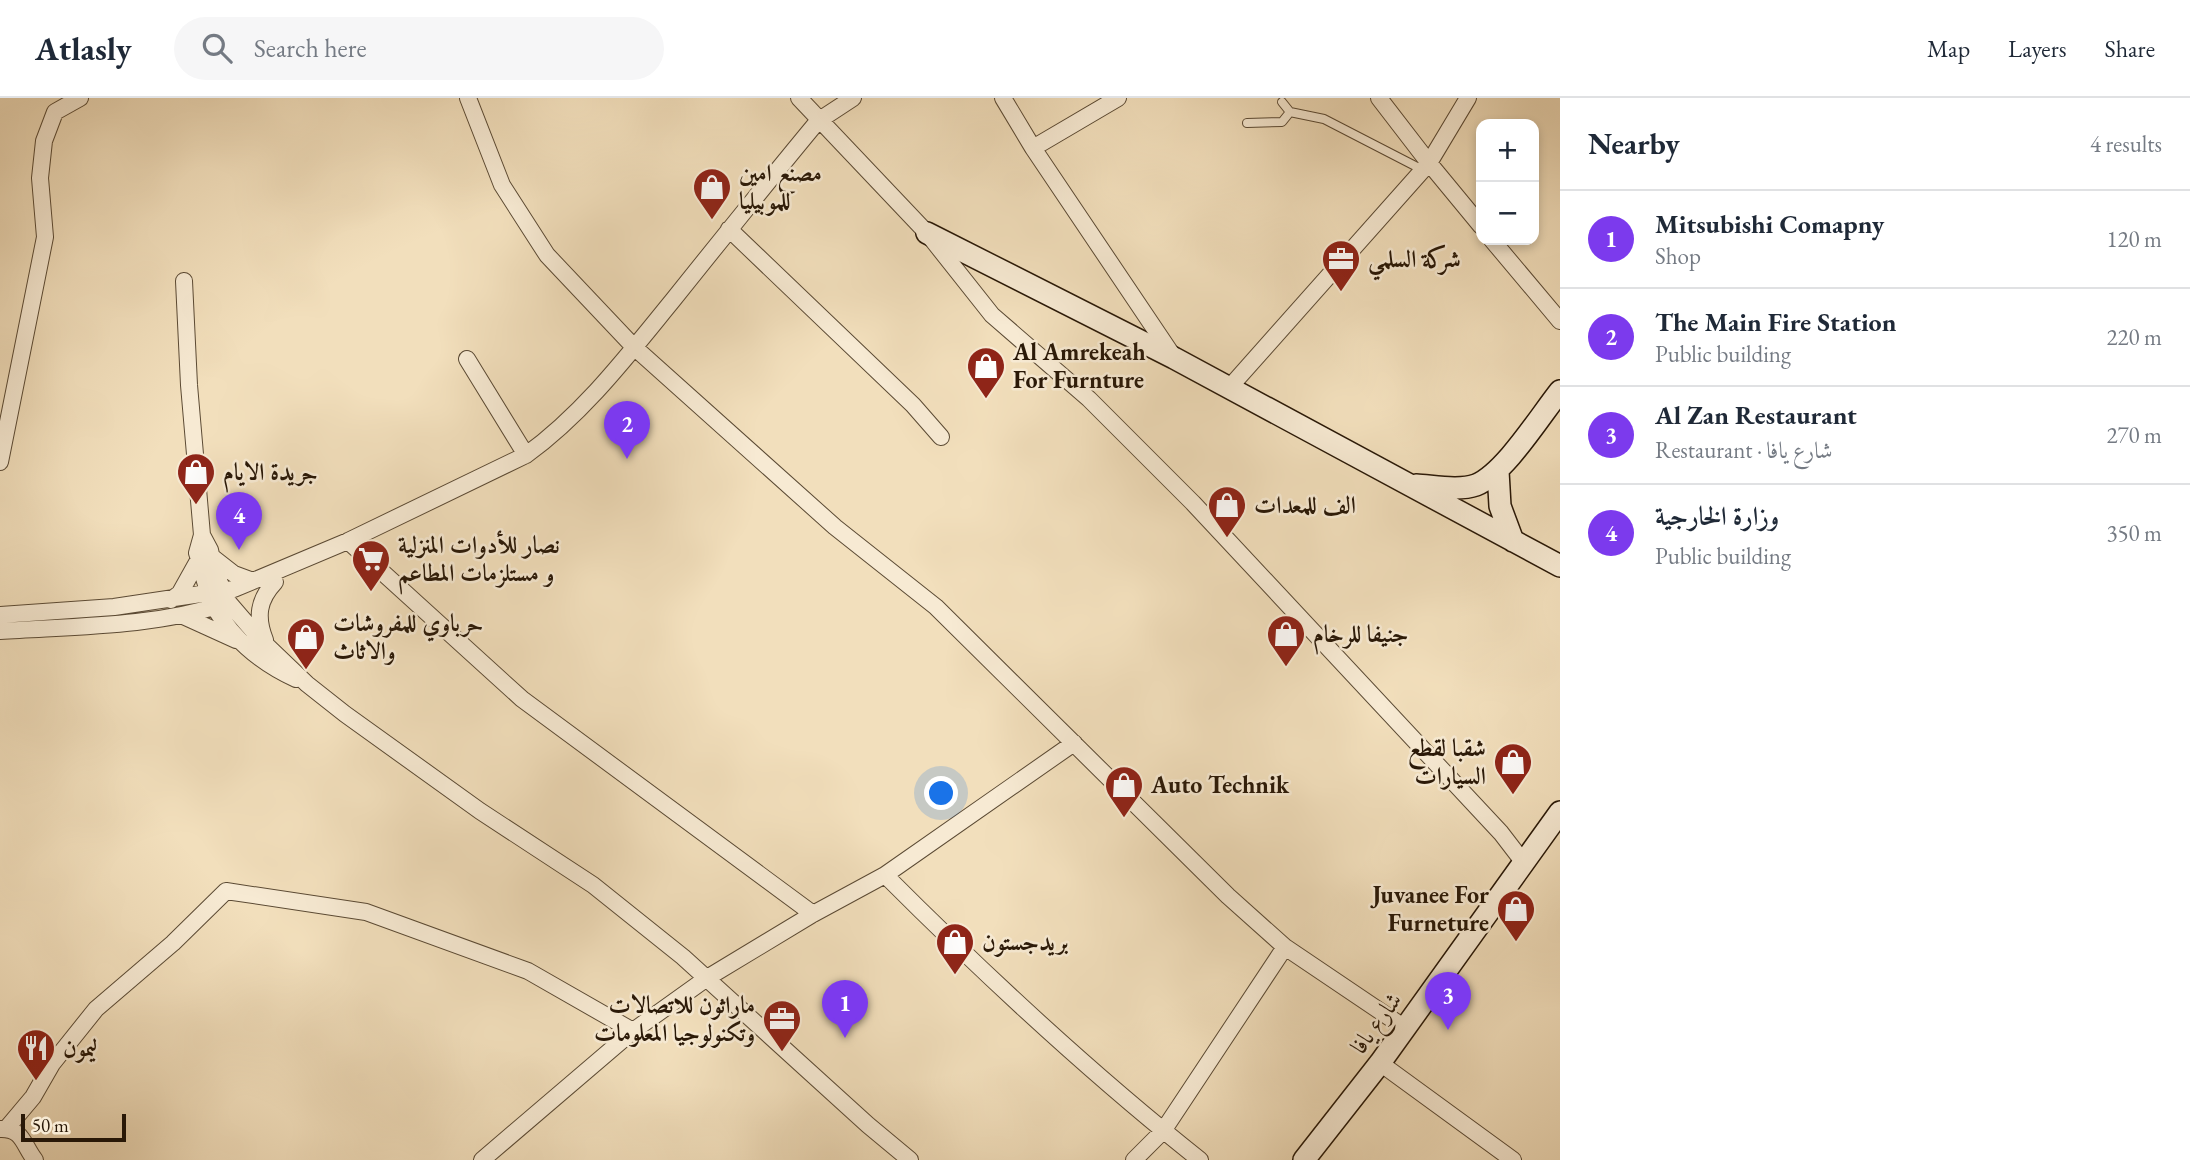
<!DOCTYPE html>
<meta charset="utf-8">
<style>
:root{--surface:#fff;--page:#f6f6f7;--text:#1f2937;--muted:#747a83;--line:#e0e1e3;--accent:#7c3aed}
body{margin:0;font-family:"EB Garamond",Amiri,serif;background:var(--page);color:var(--text)}
.controls{position:absolute;right:21px;top:21px;display:grid;overflow:hidden;border-radius:14px;box-shadow:0 4px 10px #0003}
.controls button{width:63px;height:63px;display:grid;place-items:center;padding:0;border:0;border-bottom:2px solid var(--line);background:var(--surface);color:var(--text);font:35px sans-serif}
.scale{position:absolute;left:21px;bottom:18px;width:105px;box-sizing:border-box;padding-left:7px;border:4px solid #291807;border-top:0;font-size:19px;line-height:24px;white-space:nowrap;color:#291807;-webkit-text-stroke:5px #f7ead3;paint-order:stroke}
.you{position:absolute;left:942px;top:696px;width:24px;height:24px;margin:-18px;border:5px solid #fff;border-radius:50%;background:#1a73e8;box-shadow:0 0 0 10px #1a73e833}
.badge{display:grid;place-items:center;width:46px;height:46px;border-radius:50%;background:var(--accent);color:#fff;font-size:23px;font-weight:700}
.pin{position:absolute;translate:-50% -58px;filter:drop-shadow(0 2px 4px #0008)}
.pin::after{content:'';position:absolute;top:37px;width:24px;height:21px;background:inherit;clip-path:polygon(0 0,100% 0,50% 100%)}
.list{margin:0;padding:0;list-style:none}
h2{display:flex;justify-content:space-between;align-items:center;height:91px;margin:0;padding:0 28px;font-size:30px}
h2 small{font-size:23px;font-weight:400;color:var(--muted)}
.list li{display:grid;grid-template-columns:46px 1fr auto;gap:21px;align-items:center;box-sizing:border-box;height:98px;padding:0 28px;border-top:2px solid var(--line)}
.list b{display:block;font-size:26px;white-space:nowrap}
.list p{margin:0;font-size:23px;white-space:nowrap;color:var(--muted)}
.list em{font-size:23px;font-style:normal;color:var(--muted)}
.icon{flex:none;width:38px;height:38px;fill:none;stroke:currentColor;stroke-width:2;stroke-linecap:round;stroke-linejoin:round}
.map{position:relative;flex:none;width:1560px;height:1062px;overflow:hidden}
header{display:flex;align-items:center;gap:42px;box-sizing:border-box;height:98px;padding:0 35px;background:var(--surface);border-bottom:2px solid var(--line)}
header strong{font-size:33px}
nav{display:flex;gap:38px;margin-inline-start:auto;font-size:24px}
.search{width:490px;height:63px;background:var(--page);display:flex;align-items:center;gap:18px;box-sizing:border-box;padding:0 24px;border-radius:38px;color:var(--muted);font-size:26px}
main{display:flex}
aside{flex:1;background:var(--surface)}
.map>svg:first-child{display:block}
.lines{fill:none;stroke-linecap:round;stroke-linejoin:round}
.lane-casing{stroke:#5b4a34;stroke-width:10}
.street-casing{stroke:#5b4a34;stroke-width:18}
.secondary-casing{stroke:#291807;stroke-width:24}
.lane{stroke:#f7ead3;stroke-width:8}
.street{stroke:#f7ead3;stroke-width:16}
.secondary{stroke:#f7ead3;stroke-width:21}
.labels{text-anchor:middle;stroke-width:5;stroke-linejoin:round;paint-order:stroke}
.poi-label{font-size:24px;font-weight:bold;fill:#291807;stroke:#f7ead3;text-anchor:start}
.street-label{font-size:24px;fill:#291807;stroke:#f7ead3}
</style>
<header>
<strong>Atlasly</strong>
<div class="search"><svg class="icon" aria-label="search" viewBox="0 0 24 24"><circle cx="10" cy="10" r="6"/><path d="M15 15l6 6"/></svg>Search here</div>
<nav><a>Map</a><a>Layers</a><a>Share</a></nav>
</header>
<main>
<div class="map">
<svg width="1560" height="1062" viewBox="0 0 1560 1062">
<rect width="100%" height="100%" fill="#f2dfbc"/>
<filter id="stains"><feTurbulence type="fractalNoise" baseFrequency=".00286" numOctaves="4"/><feColorMatrix values="0 0 0 0 .2 0 0 0 0 .09 0 0 0 0 .02 0 0 0 .5 -.17"/></filter>
<radialGradient id="worn" r=".72"><stop offset=".6" stop-color="#630" stop-opacity="0"/><stop offset="1" stop-color="#630" stop-opacity=".3"/></radialGradient>
<g class="lines">
<defs>
<path id="lane" d="M1282,4L1290,14L1324,21L1423,72
M1247,25L1282,24L1290,14"/>
<path id="street" d="M468,0L502,87L547,157L634,249L835,429L936,509L1228,798L1285,849L1405,930
M799,0L927,135L992,217L1089,301L1193,405L1501,735L1524,765
M1003,0L1033,50L1173,258
M1379,0L1429,65L1481,128
M1033,50L1118,0
M729,131L913,307L941,339
M1492,142L1560,223
M184,183L189,287L202,437L197,455L199,461C203,476 207,494 214,508C233,542 261,565 296,581
M467,261L526,357
M1229,290L1429,65L1468,0
M0,364L45,139L40,80L44,43L55,14L80,0
M202,437L210,452L215,474L229,505L261,542L307,586L345,616L480,713L593,787L683,859L868,1027L910,1062
M348,443L522,601L813,816
M211,458L234,476L253,483
M171,502L180,495L199,461
M0,517L114,509L234,491L348,443L526,357C584,315 628,257 673,202C721,142 769,82 818,23L853,0
M181,517L236,542
M0,533C74,528 153,529 224,506
M265,542C256,519 258,502 275,484
M885,777C985,877 1089,974 1200,1062
M1380,965L1513,1062
M0,1031C23,1030 23,1047 35,1062
M6,1031L33,999L52,966L96,911L173,845L226,793L366,814L528,873L633,933
M482,1062L633,933L707,880L813,816L885,777L1074,645
M1134,1062L1163,1033L1285,849"/>
<path id="secondary" d="M927,135L1174,260L1560,468
M1498,373L1500,408L1513,443
M1416,387C1434,388 1459,393 1476,387C1505,375 1540,318 1560,293
M1304,1062L1380,965L1560,714"/>
</defs>
<use href="#lane" class="lane-casing"/>
<use href="#street" class="street-casing"/>
<use href="#secondary" class="secondary-casing"/>
<use href="#lane" class="lane"/>
<use href="#street" class="street"/>
<use href="#secondary" class="secondary"/>
</g>
<defs>
<symbol id="shop-pin" viewBox="-11 -11 22 30"><path d="M0 17L-7.5 6A9.5 9.5 0 1 1 7.5 6Z" fill="#8f2418" stroke="#f7ead3"/><path d="M-5-2.5h2.3a2.7 3.5 0 0 1 5.4 0H5L5.5 6h-11ZM-1.5-2.5h3a1.5 2.3 0 0 0-3 0Z" fill="#fff"/></symbol>
<symbol id="office-pin" viewBox="-11 -11 22 30"><path d="M0 17L-7.5 6A9.5 9.5 0 1 1 7.5 6Z" fill="#8f2418" stroke="#f7ead3"/><path d="M-6-3h4V-5.5h4V-3h4V5H-6ZM-1-4.5V-3h2v-1.5ZM-6 0V1H6V0Z" fill="#fff"/></symbol>
<symbol id="supermarket-pin" viewBox="-11 -11 22 30"><path d="M0 17L-7.5 6A9.5 9.5 0 1 1 7.5 6Z" fill="#8f2418" stroke="#f7ead3"/><path d="M-6-5.5h2.5l.6 2H6L4.5 2H-2.5L-4.4-4H-6ZM-1.5 3.2a1.3 1.3 0 1 0 .1 0ZM3 3.2a1.3 1.3 0 1 0 .1 0Z" fill="#fff"/></symbol>
<symbol id="restaurant-pin" viewBox="-11 -11 22 30"><path d="M0 17L-7.5 6A9.5 9.5 0 1 1 7.5 6Z" fill="#8f2418" stroke="#f7ead3"/><path d="M-5-6h1v4h1v-4h1v4h1v-4h1v5L-1.5 .5V6h-2V.5L-5-1ZM5-6V6H3V1.5H1.5Q1.5-4 5-6Z" fill="#fff"/></symbol>
</defs>
<g fill-rule="evenodd">
<use href="#shop-pin" x="690" y="67" width="44" height="60"/>
<use href="#office-pin" x="1319" y="139" width="44" height="60"/>
<use href="#shop-pin" x="964" y="246" width="44" height="60"/>
<use href="#shop-pin" x="174" y="352" width="44" height="60"/>
<use href="#shop-pin" x="1205" y="385" width="44" height="60"/>
<use href="#supermarket-pin" x="349" y="439" width="44" height="60"/>
<use href="#shop-pin" x="1264" y="514" width="44" height="60"/>
<use href="#shop-pin" x="284" y="517" width="44" height="60"/>
<use href="#shop-pin" x="1491" y="642" width="44" height="60"/>
<use href="#shop-pin" x="1102" y="665" width="44" height="60"/>
<use href="#shop-pin" x="1494" y="789" width="44" height="60"/>
<use href="#shop-pin" x="933" y="822" width="44" height="60"/>
<use href="#office-pin" x="760" y="899" width="44" height="60"/>
<use href="#restaurant-pin" x="14" y="928" width="44" height="60"/>
</g>
<g class="labels">
<g class="poi-label">
<text x="739" y="83">مصنع امين<tspan x="739" dy="28">للموبيليا</tspan></text>
<text x="1368" y="169">شركة السلمي</text>
<text x="1013" y="262">Al Amrekeah<tspan x="1013" dy="28">For Furnture</tspan></text>
<text x="223" y="382">جريدة الايام</text>
<text x="1254" y="415">الف للمعدات</text>
<text x="398" y="455">نصار للأدوات المنزلية<tspan x="398" dy="28">و مستلزمات المطاعم</tspan></text>
<text x="333" y="533">حرباوي للمفروشات<tspan x="333" dy="28">والاثاث</tspan></text>
<text x="1313" y="544">جنيفا للرخام</text>
<text x="1486" y="658" text-anchor="end">شقبا لقطع<tspan x="1486" dy="28">السيارات</tspan></text>
<text x="1151" y="695">Auto Technik</text>
<text x="1489" y="805" text-anchor="end">Juvanee For<tspan x="1489" dy="28">Furneture</tspan></text>
<text x="982" y="852">بريدجستون</text>
<text x="755" y="915" text-anchor="end">ماراثون للاتصالات<tspan x="755" dy="28">وتكنولوجيا المعلومات</tspan></text>
<text x="63" y="958">ليمون</text>
</g>
<g class="street-label">
<text transform="translate(1376 925) rotate(-54)" y="8">شارع يافا</text>
</g>
</g>
<rect width="100%" height="100%" filter="url(#stains)"/>
<rect width="100%" height="100%" fill="url(#worn)"/>
</svg>
<div class="controls">
<button>+</button>
<button>−</button>
</div>
<div class="scale">50 m</div>
<div class="you"></div>
<div class="pin badge" style="left:845px;top:940px">1</div>
<div class="pin badge" style="left:627px;top:361px">2</div>
<div class="pin badge" style="left:1448px;top:932px">3</div>
<div class="pin badge" style="left:239px;top:452px">4</div>
</div>
<aside>
<h2>Nearby<small>4 results</small></h2>
<ul class="list">
<li><span class="badge">1</span><div><b>Mitsubishi Comapny</b><p>Shop</p></div><em>120 m</em></li>
<li><span class="badge">2</span><div><b>The Main Fire Station</b><p>Public building</p></div><em>220 m</em></li>
<li><span class="badge">3</span><div><b>Al Zan Restaurant</b><p>Restaurant · شارع يافا</p></div><em>270 m</em></li>
<li><span class="badge">4</span><div><b>وزارة الخارجية</b><p>Public building</p></div><em>350 m</em></li>
</ul>
</aside>
</main>
